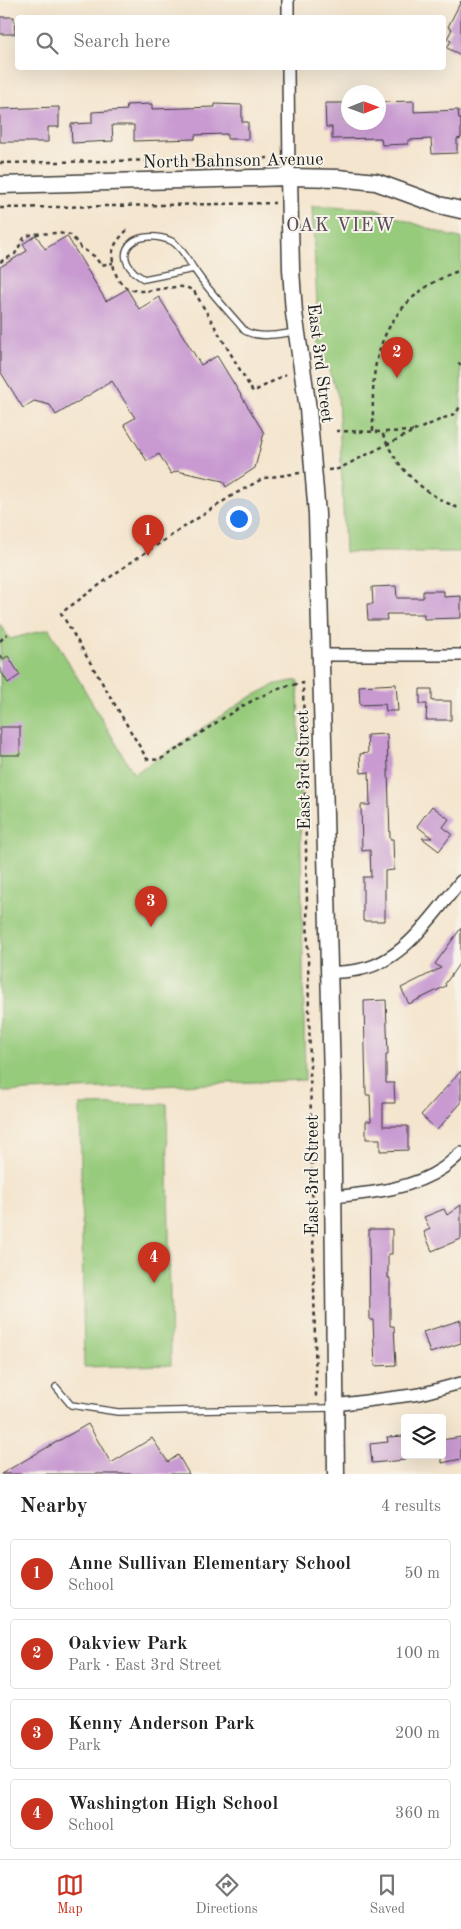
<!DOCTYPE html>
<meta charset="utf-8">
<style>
:root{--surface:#fff;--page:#f6f6f6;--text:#222;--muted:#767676;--line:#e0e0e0;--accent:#c8321e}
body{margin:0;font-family:"Old Standard TT",serif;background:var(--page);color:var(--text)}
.controls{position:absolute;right:15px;bottom:15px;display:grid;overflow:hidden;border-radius:5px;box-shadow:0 5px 20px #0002}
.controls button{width:45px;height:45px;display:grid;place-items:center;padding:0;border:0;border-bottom:1px solid var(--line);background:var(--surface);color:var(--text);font:25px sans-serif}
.compass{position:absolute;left:341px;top:85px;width:45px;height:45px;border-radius:50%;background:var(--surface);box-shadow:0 5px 20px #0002;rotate:89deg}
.you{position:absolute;left:238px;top:518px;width:18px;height:18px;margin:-12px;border:4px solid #fff;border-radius:50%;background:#1a73e8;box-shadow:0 0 0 8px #1a73e833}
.badge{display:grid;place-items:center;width:32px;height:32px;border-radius:50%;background:var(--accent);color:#fff;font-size:16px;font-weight:700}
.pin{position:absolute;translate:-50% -41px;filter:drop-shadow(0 1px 2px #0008)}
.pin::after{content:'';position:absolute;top:26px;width:18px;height:15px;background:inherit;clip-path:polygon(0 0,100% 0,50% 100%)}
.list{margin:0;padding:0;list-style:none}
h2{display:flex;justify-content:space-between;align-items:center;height:65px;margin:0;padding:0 20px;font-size:21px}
h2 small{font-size:16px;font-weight:400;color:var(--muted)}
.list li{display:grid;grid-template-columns:32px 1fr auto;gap:15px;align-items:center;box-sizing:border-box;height:70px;margin:0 10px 10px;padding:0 10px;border:1px solid var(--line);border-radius:5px}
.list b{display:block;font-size:19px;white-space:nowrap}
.list p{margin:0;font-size:16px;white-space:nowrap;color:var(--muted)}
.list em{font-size:16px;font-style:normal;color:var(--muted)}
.icon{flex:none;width:28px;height:28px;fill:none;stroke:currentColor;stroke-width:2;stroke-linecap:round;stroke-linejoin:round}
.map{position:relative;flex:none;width:461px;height:1474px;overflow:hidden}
.search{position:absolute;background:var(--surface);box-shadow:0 5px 20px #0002;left:15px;right:15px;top:15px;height:55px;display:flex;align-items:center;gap:12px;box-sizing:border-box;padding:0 18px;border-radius:5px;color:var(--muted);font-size:19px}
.sheet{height:385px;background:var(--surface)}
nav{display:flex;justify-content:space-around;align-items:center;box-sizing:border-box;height:70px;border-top:1px solid var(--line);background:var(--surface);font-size:14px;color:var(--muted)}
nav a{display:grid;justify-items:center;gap:2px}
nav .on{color:var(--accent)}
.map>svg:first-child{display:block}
.green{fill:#97cb7c;stroke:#5a744c}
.building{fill:#c89ad1}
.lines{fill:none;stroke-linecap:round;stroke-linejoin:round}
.lane-casing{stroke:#3c3a37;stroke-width:8}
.street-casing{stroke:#3c3a37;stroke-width:14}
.secondary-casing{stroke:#3c3a37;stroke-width:19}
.path{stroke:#3c3a37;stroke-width:2.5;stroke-dasharray:4 4;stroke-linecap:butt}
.lane{stroke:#fff;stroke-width:5.5}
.street{stroke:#fff;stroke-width:11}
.secondary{stroke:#fff;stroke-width:16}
.labels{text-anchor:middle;stroke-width:4;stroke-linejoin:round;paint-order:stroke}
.street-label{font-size:18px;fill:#1c1c1c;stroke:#f7f3e8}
.neighbourhood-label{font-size:19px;letter-spacing:1px;fill:#58485b;stroke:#f7f3e8}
</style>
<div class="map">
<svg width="461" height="1474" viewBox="0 0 461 1474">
<rect width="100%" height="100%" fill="#f7f3e8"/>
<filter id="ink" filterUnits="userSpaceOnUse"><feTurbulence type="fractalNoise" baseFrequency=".02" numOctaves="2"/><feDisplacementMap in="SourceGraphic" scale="10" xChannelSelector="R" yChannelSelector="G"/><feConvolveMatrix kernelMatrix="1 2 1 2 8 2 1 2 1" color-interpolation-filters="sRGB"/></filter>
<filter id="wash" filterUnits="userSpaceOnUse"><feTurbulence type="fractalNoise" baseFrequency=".0096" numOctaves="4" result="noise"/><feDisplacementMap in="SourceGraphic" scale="20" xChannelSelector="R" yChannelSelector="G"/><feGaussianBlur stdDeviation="1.12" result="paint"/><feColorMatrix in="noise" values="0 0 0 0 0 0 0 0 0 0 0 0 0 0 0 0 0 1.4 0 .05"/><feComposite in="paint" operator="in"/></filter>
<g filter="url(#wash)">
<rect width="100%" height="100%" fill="#f4e5ce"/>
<path class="green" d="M312,206H332L374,209L450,236L461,238V552H345L338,396L319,344Z
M0,624L10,639L49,629L134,774L247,699L276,684L298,680L305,1080L4,1092L0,1090Z
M167,1104L171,1365L84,1367L80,1105Z"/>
<g id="blocks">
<path class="building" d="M461,1V55L447,48L451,41L447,39L452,29L448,27Z
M0,17H14L15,34H0Z
M414,101V112L458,110L459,119H461V138L457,139V153L432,154L431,139L408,140V144L382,145L381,138L332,139V127H326L325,103H348V122H378V102Z
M152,104V109L215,107V104L242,105V122H248V139H227V134L195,135V139L134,141V125H112L113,141L72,143L71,124L92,123V112L127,110L126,105Z
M59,107V127H48V142H0V109Z
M36,235L45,249L67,236L106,301L127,289L139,309L159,297L201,365L217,356L264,433L255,468L226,487L223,481L177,471L171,474L159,454L147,461L124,424L135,418L112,381L56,415L50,405L34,401L23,408L0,371V267L27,251L23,244Z
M396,586L397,598H423V591H444V597L461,596V618L424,619V614H386L387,620H368L367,604H373L372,587Z
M8,656L20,675L8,683L0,670V661Z
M396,684L398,711H386L385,704L360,705L359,686Z
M420,689H432V701H451V720H426L427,704H420Z
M0,727H20V755H0Z
M387,734L390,839H393L394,870L385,871V921H363V877H371L370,850L362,851L361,805H370L369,772L361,773L360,754L368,753L367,735Z
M432,806L449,819L443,827L452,834L439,851L422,838H432L417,826Z
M461,928V961L445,984L446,986L409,1004L401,988L441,968L435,964Z
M386,1000L388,1055H386V1083H394L395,1103H383V1126H408V1150L380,1151V1139H366V1121H371L370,1095H366L364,1001Z
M461,1071V1103L437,1130L421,1115Z
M461,1205V1239L432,1251L424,1232L430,1229L424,1217L444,1209L447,1215Z
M369,1229H392V1254H388V1278H390V1326H394L396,1365L375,1366L373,1320H370Z
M461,1320V1343L430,1353L423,1332Z
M88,1424L111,1463L152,1438L168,1462L178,1455L189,1474H1Z
M405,1436V1460L372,1463L370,1444L388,1442L387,1437Z
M461,1437V1459L442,1463V1440Z"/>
</g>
</g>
<g filter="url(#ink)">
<use href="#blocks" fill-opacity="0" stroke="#3c3a37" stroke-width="1"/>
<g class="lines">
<defs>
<path id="lane" d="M194,269L144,279C110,260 127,230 162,238C166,239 170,240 173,242C183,249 187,259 194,269C207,289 229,312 245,331C260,339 280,334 296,332
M56,1387L71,1405L118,1412L333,1408"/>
<path id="street" d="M288,0V18
M288,68L289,177
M321,655H461
M328,973C339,972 351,972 362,969C405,960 435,912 461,881
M332,1197C369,1193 411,1190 443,1168C449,1164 455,1158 461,1153
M335,1405L420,1394L461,1383"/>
<path id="secondary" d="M289,177L291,269L294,313L308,409L317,514L332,1079L336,1474
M0,185L289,177L338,178L376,182L439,205L461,210"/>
</defs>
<use href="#lane" class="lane-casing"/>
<use href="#street" class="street-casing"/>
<use href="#secondary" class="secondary-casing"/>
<path class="path" d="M0,163L271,158
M0,208L275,203
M127,230C114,244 110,249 114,268C123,306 159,285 183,287C187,287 190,289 194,291L253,392L286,374
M0,262L15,254L24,238L32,234L58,233L71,235L81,248L94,256L101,265L113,263
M458,363L461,365
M336,431L382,432C396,469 424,495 461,509
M373,431C373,411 372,390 375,369C383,320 414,286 461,270
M414,431L456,413L461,405
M328,470L338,469L414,431L382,432
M300,473L264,478L233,495L131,562L61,613L147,759L159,760C203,735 252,690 303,683L316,1397
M0,641L7,634
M0,655L3,659"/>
<use href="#lane" class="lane"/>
<use href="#street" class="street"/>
<use href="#secondary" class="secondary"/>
</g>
</g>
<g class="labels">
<g class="street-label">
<text transform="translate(233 160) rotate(-1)" y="6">North Bahnson Avenue</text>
<text transform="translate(321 363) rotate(83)" y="6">East 3rd Street</text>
<text transform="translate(303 770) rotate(-91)" y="6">East 3rd Street</text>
<text transform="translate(312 1175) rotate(-90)" y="6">East 3rd Street</text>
</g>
<g class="neighbourhood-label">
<text x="341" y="231">OAK VIEW</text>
</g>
</g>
</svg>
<div class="controls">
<button><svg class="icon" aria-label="layers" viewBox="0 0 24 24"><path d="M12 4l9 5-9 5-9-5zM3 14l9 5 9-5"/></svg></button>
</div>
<svg class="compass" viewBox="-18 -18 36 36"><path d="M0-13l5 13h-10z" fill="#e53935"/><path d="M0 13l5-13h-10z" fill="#767676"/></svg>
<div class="you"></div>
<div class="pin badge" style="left:148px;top:556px">1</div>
<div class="pin badge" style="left:397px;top:378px">2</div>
<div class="pin badge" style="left:151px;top:927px">3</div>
<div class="pin badge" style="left:154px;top:1283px">4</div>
<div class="search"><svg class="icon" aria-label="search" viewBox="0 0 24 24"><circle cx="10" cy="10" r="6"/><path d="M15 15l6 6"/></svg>Search here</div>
</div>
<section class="sheet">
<h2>Nearby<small>4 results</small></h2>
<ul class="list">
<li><span class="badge">1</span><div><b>Anne Sullivan Elementary School</b><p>School</p></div><em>50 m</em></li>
<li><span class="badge">2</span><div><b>Oakview Park</b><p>Park · East 3rd Street</p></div><em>100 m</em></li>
<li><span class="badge">3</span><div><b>Kenny Anderson Park</b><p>Park</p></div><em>200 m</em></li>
<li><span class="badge">4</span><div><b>Washington High School</b><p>School</p></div><em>360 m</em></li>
</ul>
</section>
<nav>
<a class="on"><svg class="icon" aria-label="map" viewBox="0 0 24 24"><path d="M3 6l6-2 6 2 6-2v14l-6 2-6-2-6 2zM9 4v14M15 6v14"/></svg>Map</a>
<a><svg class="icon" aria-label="directions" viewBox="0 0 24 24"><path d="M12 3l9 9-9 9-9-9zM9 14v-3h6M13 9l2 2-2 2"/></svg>Directions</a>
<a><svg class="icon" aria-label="saved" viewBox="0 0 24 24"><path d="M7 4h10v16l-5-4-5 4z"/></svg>Saved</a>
</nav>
